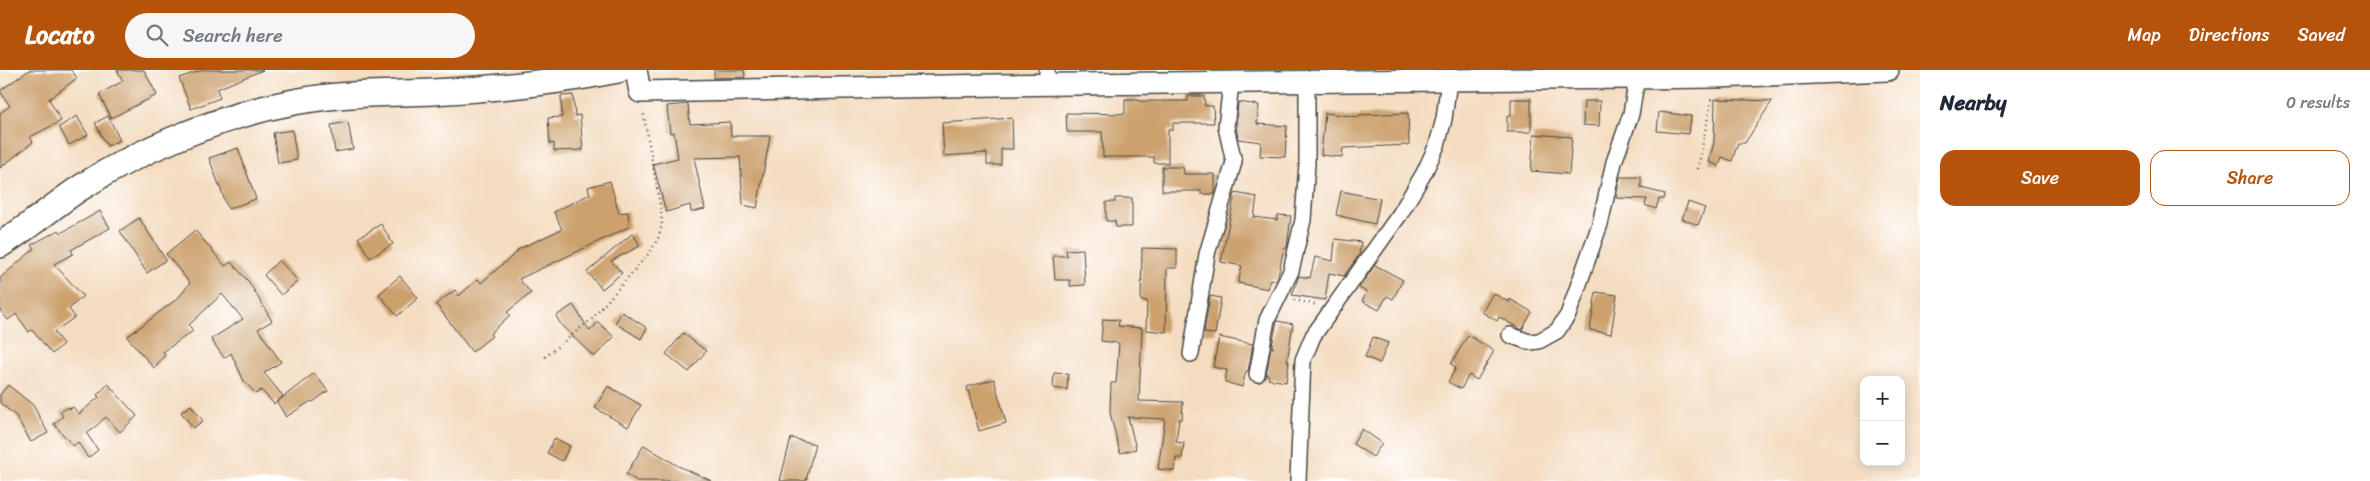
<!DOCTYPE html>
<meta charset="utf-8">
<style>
:root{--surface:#fff;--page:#f6f6f7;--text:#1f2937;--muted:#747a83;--line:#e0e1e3;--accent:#b45309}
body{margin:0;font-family:Sriracha,sans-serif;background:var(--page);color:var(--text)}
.controls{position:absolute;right:15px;bottom:15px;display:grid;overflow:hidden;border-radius:10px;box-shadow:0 2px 12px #0003}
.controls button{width:45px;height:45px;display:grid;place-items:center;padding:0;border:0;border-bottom:1px solid var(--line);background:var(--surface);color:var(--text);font:25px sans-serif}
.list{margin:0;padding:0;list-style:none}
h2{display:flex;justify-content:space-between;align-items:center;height:65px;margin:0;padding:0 20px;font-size:21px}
h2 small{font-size:16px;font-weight:400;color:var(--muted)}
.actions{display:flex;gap:10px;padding:15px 20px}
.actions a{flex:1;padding:11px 0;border:1px solid var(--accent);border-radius:15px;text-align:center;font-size:18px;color:var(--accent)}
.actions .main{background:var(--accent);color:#fff}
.icon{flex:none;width:28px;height:28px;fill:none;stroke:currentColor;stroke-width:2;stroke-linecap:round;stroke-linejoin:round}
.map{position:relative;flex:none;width:1920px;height:411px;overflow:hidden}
header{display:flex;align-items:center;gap:30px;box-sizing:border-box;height:70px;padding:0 25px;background:var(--accent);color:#fff}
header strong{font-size:24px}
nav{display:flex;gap:28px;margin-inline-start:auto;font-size:18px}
.search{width:350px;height:45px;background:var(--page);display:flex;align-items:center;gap:12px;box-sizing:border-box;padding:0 18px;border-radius:28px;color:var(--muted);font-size:19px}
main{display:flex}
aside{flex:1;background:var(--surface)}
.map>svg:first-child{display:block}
.building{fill:#cca16e}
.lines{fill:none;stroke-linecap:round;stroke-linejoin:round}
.minor-casing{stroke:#494641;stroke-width:18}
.secondary-casing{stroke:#494641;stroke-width:24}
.trunk-casing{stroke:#494641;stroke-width:28}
.path{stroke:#494641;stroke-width:2.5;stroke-dasharray:1 4;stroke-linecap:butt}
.minor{stroke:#fff;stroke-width:15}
.secondary{stroke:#fff;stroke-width:21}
.trunk{stroke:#fff;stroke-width:25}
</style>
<header>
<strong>Locato</strong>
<div class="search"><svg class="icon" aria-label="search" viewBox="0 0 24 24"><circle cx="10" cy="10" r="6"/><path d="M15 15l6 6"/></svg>Search here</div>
<nav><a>Map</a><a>Directions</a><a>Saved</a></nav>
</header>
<main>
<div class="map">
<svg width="1920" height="411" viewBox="0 0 1920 411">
<rect width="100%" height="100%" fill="#fff"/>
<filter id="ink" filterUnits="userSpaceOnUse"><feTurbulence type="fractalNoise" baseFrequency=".02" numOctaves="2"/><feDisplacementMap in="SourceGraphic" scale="10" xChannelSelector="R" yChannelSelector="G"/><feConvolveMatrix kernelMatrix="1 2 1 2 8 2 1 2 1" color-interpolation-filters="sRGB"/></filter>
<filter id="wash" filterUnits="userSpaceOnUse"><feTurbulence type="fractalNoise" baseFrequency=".0096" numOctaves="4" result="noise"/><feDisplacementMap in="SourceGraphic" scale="20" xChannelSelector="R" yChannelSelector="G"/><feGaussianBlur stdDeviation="1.12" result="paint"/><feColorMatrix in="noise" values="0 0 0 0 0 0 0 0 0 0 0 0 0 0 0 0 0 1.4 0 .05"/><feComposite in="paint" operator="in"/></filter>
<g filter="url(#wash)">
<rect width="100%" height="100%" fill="#f4dcc0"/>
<g id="blocks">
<path class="building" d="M29,0H71L77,8L49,29L61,51L30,67L33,72L0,98V43L10,36L0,21Z
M117,0H144L157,25L111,48L99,24L123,11Z
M202,0H263L217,19L220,28L191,39L179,8Z
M714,0H744L745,7L714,8Z
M573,25L575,46L580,45L583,80L554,81V73L550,74L548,48L562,47L561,26Z
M1188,26H1204L1205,36H1213L1214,53H1173V60H1168V93H1154V87H1103L1102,62H1067L1066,43L1125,44V29H1138V31H1188Z
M1511,29H1531V62H1507V46H1511Z
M1715,29L1772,31L1745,73H1738L1732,91L1722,87L1719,96L1709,92L1714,72Z
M1584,31H1600L1599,56L1583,55Z
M1238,32L1259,35L1257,54L1287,56L1285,87L1260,86L1261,72L1238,69L1236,56Z
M688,34L690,54L730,52L731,66H770L757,138L743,135L740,87L694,88L705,139L691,142L690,135L666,142L653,94L678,88L674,62L670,63L667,36Z
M1659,42L1691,46L1689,64L1657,61Z
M1325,43L1359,47V45L1408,43L1409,75L1343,78L1342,87L1321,85Z
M77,46L88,65L69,75L59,57Z
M108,46L120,70L107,76L95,53Z
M1012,48L1013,79H1001V95H987V83L944,86L942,53Z
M348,52L353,79L335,82L331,55Z
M292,60L297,90L278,93L273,63Z
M1534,64L1572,67L1569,104L1531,101Z
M238,78L256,129L228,139L209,88Z
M1162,97H1183L1184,104H1215V124H1201V121H1162Z
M1620,107H1641V118L1665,124L1664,129H1659L1656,139L1645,135L1647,129L1616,128Z
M610,111L619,143L628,142L629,157L519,209L531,223L507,242L510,245L490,264L492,266L472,282L436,234L455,220L459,226L478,209L481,213L518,181L517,180L562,159L554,142L590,124L588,117Z
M1341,121L1380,129L1375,154L1336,145Z
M1235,123L1257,127L1254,147L1277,150L1278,145L1291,146L1287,178H1284L1278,206L1276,210L1270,209L1268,219L1238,213L1242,196L1221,192Z
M1115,128H1132V157H1116L1115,151H1106V132H1115Z
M1688,132L1705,138L1698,155L1682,149Z
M100,141L110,158L71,180L73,184L54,194L83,226L69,239L75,247L54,262L63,274L52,284L32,260L29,262L16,244L8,250L0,240V208L34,179L31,175L59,160L61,163Z
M139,148L166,190L147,203L120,161Z
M381,154L393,174L370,188L358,168Z
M195,160L225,196L231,192L249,212L272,251L258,259L281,292L264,303L283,326L274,334L261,320L256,324L244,311L231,283L224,288L211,269L243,249L222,224L189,255L193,261L163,282L165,285L154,298L127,267L178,228L190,213L166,184Z
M633,163L640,176L611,191L622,203L602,219L587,202Z
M1335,169L1361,172L1359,185L1344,206L1329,203L1325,230L1292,225L1299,206L1310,208L1315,187L1333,191Z
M1142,178L1177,179V198H1167L1166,262L1146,260L1147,231H1141Z
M1083,179L1085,215L1070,216V210H1055L1053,186H1067L1066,180Z
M279,190L298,211L281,225L264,205Z
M1375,195L1403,210L1393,229L1387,226L1379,240L1362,231L1367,222L1359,218Z
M400,206L418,228L397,246L379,224Z
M1596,222L1617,225L1611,264L1590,260Z
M1493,223L1509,232L1510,229L1532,242L1522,260L1499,247L1497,251L1482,242Z
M1210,226L1221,228L1215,264L1204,263Z
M573,235L590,261L598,252L614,267L594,287L562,256L556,246Z
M622,242L647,258L641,269L615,253Z
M1103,249L1119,250L1118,256L1142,258L1139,331L1183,332L1182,349H1179L1176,372L1184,373L1182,388H1176L1175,401L1158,399L1165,349L1128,347L1136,379L1120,383L1110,343L1111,313H1116L1119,273L1101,271Z
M1277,251L1293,254L1287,291H1289L1286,312L1268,309L1269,305H1266L1271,277L1274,278L1272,275Z
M683,263L706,281L689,302L666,284Z
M1468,265L1494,281L1477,310L1469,305L1461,319L1448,312L1456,298L1451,294Z
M1219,267L1253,274L1248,301H1246L1242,317L1225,312L1227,300L1213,297Z
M1373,267L1388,273L1380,293L1365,287Z
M314,303L328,321L313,332L311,331L286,347L277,332Z
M1054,303L1068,304L1067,320L1053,318Z
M994,309L1006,353L979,361L967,317Z
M108,314L137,346L120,362L106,347L87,364L98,380L88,388L78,372L73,376L54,354L63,346L60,342L69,337L70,339L73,337L79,344L99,327L97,325Z
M8,315L33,335L48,363L31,372L16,346L0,333V325Z
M608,316L641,335L628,357L595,338Z
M191,335L203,351L193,358L181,342Z
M1362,359L1382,373L1373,387L1353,374Z
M555,368L570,376L562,391L547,383Z
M791,368L815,374L806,411H780Z
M644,375L678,396L712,411H637L626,404Z"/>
</g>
</g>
<g filter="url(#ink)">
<use href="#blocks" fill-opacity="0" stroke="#494641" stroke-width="1"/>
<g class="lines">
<defs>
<path id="minor" d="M1047,0V15
M1510,265L1529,272L1539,271L1557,261L1568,245L1600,154L1614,92L1631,44L1637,7
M1191,284L1207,184L1234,92L1226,57L1231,13
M1257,304L1267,250L1291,201L1303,150L1307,94V13
M1298,411L1303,290L1313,266L1400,144L1424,103L1437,75L1444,49L1449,10"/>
<path id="secondary" d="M636,0L640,22L997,15L1716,7L1888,0"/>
<path id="trunk" d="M0,175C27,158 51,138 77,120C138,80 223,45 294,32C340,23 386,24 433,22C496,19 557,12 618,0"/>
</defs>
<use href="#minor" class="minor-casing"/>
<use href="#secondary" class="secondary-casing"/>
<use href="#trunk" class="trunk-casing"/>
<path class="path" d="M1698,99L1712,26
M1294,230L1318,235
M545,287L592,249L650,182L658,169L662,155L661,140L643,41"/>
<use href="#minor" class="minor"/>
<use href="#secondary" class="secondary"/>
<use href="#trunk" class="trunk"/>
</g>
</g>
</svg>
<div class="controls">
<button>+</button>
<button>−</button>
</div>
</div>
<aside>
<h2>Nearby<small>0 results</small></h2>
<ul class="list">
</ul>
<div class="actions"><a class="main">Save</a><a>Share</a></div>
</aside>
</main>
